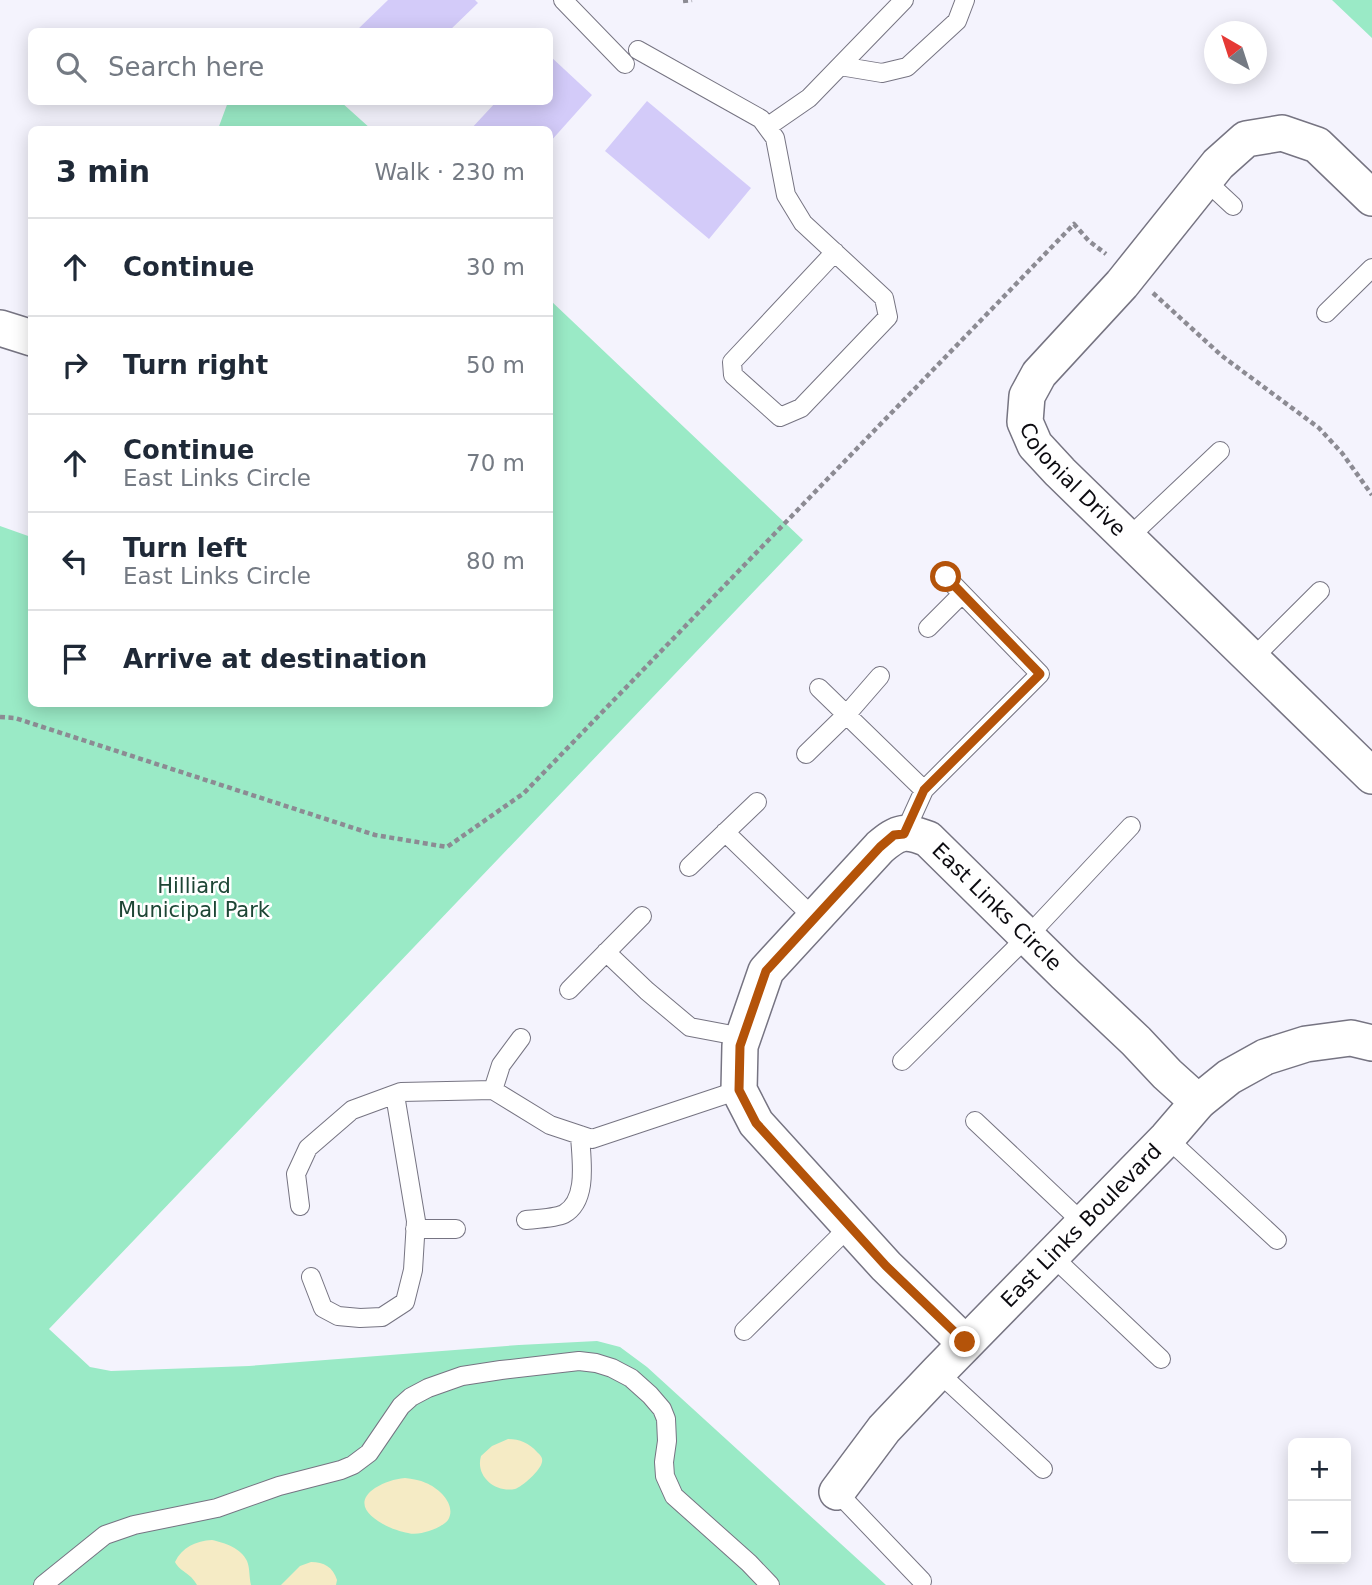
<!DOCTYPE html>
<meta charset="utf-8">
<style>
:root{--surface:#fff;--page:#f2f2f3;--text:#1f2937;--muted:#747a83;--line:#e0e1e3}
body{margin:0;font-family:"DejaVu Sans",sans-serif;background:var(--page);color:var(--text)}
.controls{position:absolute;right:21px;bottom:21px;display:grid;overflow:hidden;border-radius:10px;box-shadow:0 4px 18px #0003}
.controls button{width:63px;height:63px;display:grid;place-items:center;padding:0;border:0;border-bottom:2px solid var(--line);background:var(--surface);color:var(--text);font:35px sans-serif}
.compass{position:absolute;left:1204px;top:21px;width:63px;height:63px;border-radius:50%;background:var(--surface);box-shadow:0 4px 18px #0003;rotate:321deg}
.stop{position:absolute;width:21px;height:21px;margin:-16px;border:5px solid #b45309;border-radius:50%;background:#fff}
.stop.end{background:#b45309;border-color:#fff;box-shadow:0 2px 7px #0008}
.list{margin:0;padding:0;list-style:none}
h2{display:flex;justify-content:space-between;align-items:center;height:91px;margin:0;padding:0 28px;font-size:30px}
h2 small{font-size:23px;font-weight:400;color:var(--muted)}
.list li{display:grid;grid-template-columns:46px 1fr auto;gap:21px;align-items:center;box-sizing:border-box;height:98px;padding:0 28px;border-top:2px solid var(--line)}
.list b{display:block;font-size:26px;white-space:nowrap}
.list p{margin:0;font-size:23px;white-space:nowrap;color:var(--muted)}
.list em{font-size:23px;font-style:normal;color:var(--muted)}
.icon{flex:none;width:38px;height:38px;fill:none;stroke:currentColor;stroke-width:2;stroke-linecap:round;stroke-linejoin:round}
.map{position:relative;flex:none;width:1372px;height:1585px;overflow:hidden}
.search{position:absolute;background:var(--surface);box-shadow:0 4px 18px #0003;left:28px;top:28px;width:525px;height:77px;display:flex;align-items:center;gap:18px;box-sizing:border-box;padding:0 24px;border-radius:10px;color:var(--muted);font-size:26px}
.panel{position:absolute;background:var(--surface);box-shadow:0 4px 18px #0003;left:28px;top:126px;width:525px;height:581px;border-radius:10px}
.map>svg:first-child{display:block}
.green{fill:#9aeac6}
.sand{fill:#f5ebc5}
.building{fill:#d3cbf9}
.lines{fill:none;stroke-linecap:round;stroke-linejoin:round}
.service-casing{stroke:#767482;stroke-width:20}
.minor-casing{stroke:#767482;stroke-width:38}
.path{stroke:#8c8b93;stroke-width:4.5;stroke-dasharray:5 3.5;stroke-linecap:butt}
.service{stroke:#fff;stroke-width:18}
.minor{stroke:#fff;stroke-width:35}
.route{stroke:#b45309;stroke-width:9}
.labels{text-anchor:middle;stroke-width:5;stroke-linejoin:round;paint-order:stroke}
.street-label{font-size:21px;fill:#0c0b10;stroke:#fff}
.park-label{font-size:21px;fill:#1d4635;stroke:#fff}
</style>
<div class="map">
<svg width="1372" height="1585" viewBox="0 0 1372 1585">
<rect width="100%" height="100%" fill="#f4f3fd"/>
<path class="green" d="M1332,0H1372V38Z
M228,102H341L371,129H218Z
M550,300L803,540L49,1329L90,1367L111,1371L249,1366L519,1345L597,1341L620,1347L647,1367L886,1585H0V526L31,537L32,704H550Z"/>
<path class="sand" d="M508,1439C520,1439 529,1443 537,1452C540,1455 543,1457 542,1462C541,1470 522,1487 515,1489C495,1493 475,1476 481,1456L492,1446Z
M405,1478C412,1479 420,1480 426,1483C439,1488 457,1505 448,1520C444,1525 435,1529 429,1531C422,1533 415,1535 408,1533C389,1530 344,1509 375,1488C385,1482 394,1479 405,1478Z
M212,1540C225,1543 241,1548 247,1561C250,1568 249,1577 251,1585H197C190,1572 180,1572 175,1562C182,1547 196,1541 212,1540Z
M311,1562C324,1562 333,1567 337,1580L336,1585H281L300,1566Z"/>
<path class="building" d="M388,0H475L478,3L448,32H355Z
M550,56L592,95L550,142V130H470L496,102H550Z
M647,101L751,188L709,239L605,151Z"/>
<g class="lines">
<defs>
<path id="service" d="M563,0L625,64
M638,50L761,119L775,138L786,195L803,223L884,298L888,317L801,408L780,417L733,375L732,362L835,252
M840,66L882,73L907,67L957,21L965,0
M767,127L809,98L904,0
M1205,180L1233,206
M1326,313L1372,268
M1128,538L1220,451
M928,628L962,594
M1252,659L1320,591
M819,688L924,790
M806,754L847,714L880,676
M725,832L814,918
M904,834L924,790L1040,674L946,577
M689,867L757,802
M606,952L647,991L690,1027L743,1037
M569,990L642,916
M902,1061L1027,937L1131,826
M493,1090L501,1065L521,1038
M975,1121L1083,1223
M1167,1138L1277,1240
M300,1206L296,1174L308,1148L352,1110L401,1092L493,1090L550,1125L592,1139L739,1090
M526,1220C536,1219 556,1218 564,1214C589,1200 581,1158 580,1135
M415,1229H456
M1051,1255L1161,1359
M311,1277L323,1308L338,1316L360,1318L382,1317L405,1302L413,1270L416,1221L395,1095
M744,1331L850,1226
M938,1372L1043,1469
M837,1492L922,1581
M43,1585L105,1535L134,1525L217,1508L279,1486L341,1470L353,1465L369,1453L401,1406L411,1397L428,1388L462,1376L501,1370L579,1361L596,1363L612,1368L631,1378L650,1395L662,1409L666,1419L667,1441L664,1462L665,1476L674,1496L749,1563L770,1585"/>
<g id="minor">
<path id="s1" d="M1372,198L1317,145L1282,133L1246,139L1218,164L1122,284L1039,374L1027,396L1025,422L1035,445L1060,472L1372,776"/>
<path d="M0,328L32,338"/>
<path id="s2" d="M965,1343L886,1266L756,1123L739,1090L740,1046L766,971L880,847C899,831 905,830 928,839L1065,974L1136,1041L1167,1074L1198,1102"/>
<path id="s3" d="M837,1492L884,1429L938,1372L1167,1138L1198,1102L1229,1077L1265,1057L1306,1044L1351,1038L1372,1043"/>
</g>
</defs>
<use href="#service" class="service-casing"/>
<use href="#minor" class="minor-casing"/>
<path class="path" d="M683,1L692,0
M1153,293L1222,356L1319,428L1342,453L1372,495
M0,717L15,718L375,835L447,847L524,793L1074,224L1089,241L1106,254"/>
<use href="#service" class="service"/>
<use href="#minor" class="minor"/>
</g>
<g class="lines">
<path class="route" d="M946,577L1040,674L924,790L904,834L894,835L880,847L766,971L740,1046L739,1090L756,1123L886,1266L965,1342"/>
</g>
<g class="labels">
<g class="street-label">
<text dy="7" stroke="none"><textPath href="#s1" startOffset="590">Colonial Drive</textPath></text>
<text dy="7" stroke="none"><textPath href="#s2" startOffset="782">East Links Circle</textPath></text>
<text dy="7" stroke="none"><textPath href="#s3" startOffset="362">East Links Boulevard</textPath></text>
</g>
<g class="park-label">
<text x="194" y="893">Hilliard<tspan x="194" dy="24">Municipal Park</tspan></text>
</g>
</g>
</svg>
<div class="controls">
<button>+</button>
<button>−</button>
</div>
<svg class="compass" viewBox="-18 -18 36 36"><path d="M0-13l5 13h-10z" fill="#e53935"/><path d="M0 13l5-13h-10z" fill="#747a83"/></svg>
<div class="stop" style="left:946px;top:577px"></div>
<div class="stop end" style="left:965px;top:1342px"></div>
<div class="search"><svg class="icon" aria-label="search" viewBox="0 0 24 24"><circle cx="10" cy="10" r="6"/><path d="M15 15l6 6"/></svg>Search here</div>
<section class="panel">
<h2>3 min<small>Walk · 230 m</small></h2>
<ul class="list">
<li><svg class="icon" aria-label="ahead" viewBox="0 0 24 24"><path d="M12 20V5M6 11l6-6 6 6"/></svg><div><b>Continue</b></div><em>30 m</em></li>
<li><svg class="icon" aria-label="right" viewBox="0 0 24 24"><path d="M7 20v-9h11M14 6l5 5-5 5"/></svg><div><b>Turn right</b></div><em>50 m</em></li>
<li><svg class="icon" aria-label="ahead" viewBox="0 0 24 24"><path d="M12 20V5M6 11l6-6 6 6"/></svg><div><b>Continue</b><p>East Links Circle</p></div><em>70 m</em></li>
<li><svg class="icon" aria-label="left" viewBox="0 0 24 24"><path d="M17 20v-9H6M10 6l-5 5 5 5"/></svg><div><b>Turn left</b><p>East Links Circle</p></div><em>80 m</em></li>
<li><svg class="icon" aria-label="arrive" viewBox="0 0 24 24"><path d="M6 21V4h12l-3 4 3 4H6"/></svg><div><b>Arrive at destination</b></div></li>
</ul>
</section>
</div>
